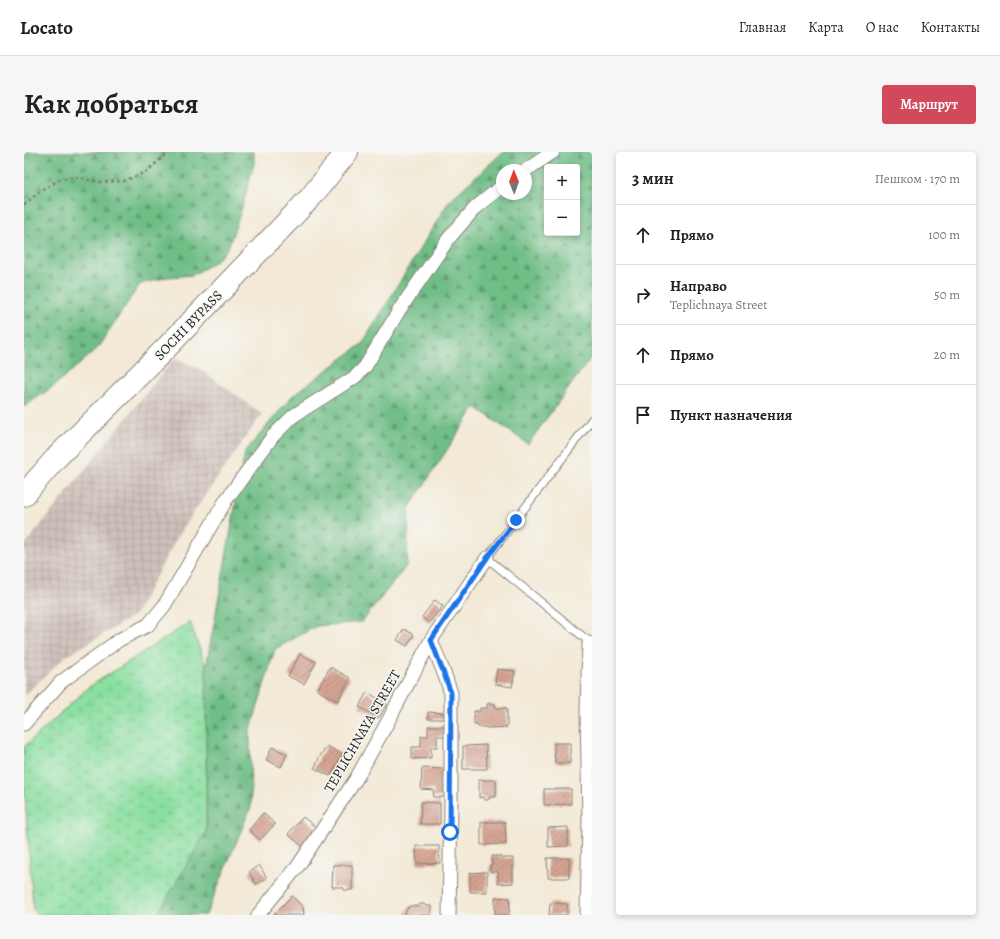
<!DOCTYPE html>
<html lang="ru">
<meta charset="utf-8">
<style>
:root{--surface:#fff;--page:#f6f6f6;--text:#202124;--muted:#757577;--line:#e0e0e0;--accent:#d1495b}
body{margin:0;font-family:Alegreya,serif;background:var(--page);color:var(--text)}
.controls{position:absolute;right:12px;top:12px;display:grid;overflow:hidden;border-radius:4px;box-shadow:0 2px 6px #0003}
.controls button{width:36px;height:36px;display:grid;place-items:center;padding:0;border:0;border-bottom:1px solid var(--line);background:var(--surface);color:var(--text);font:20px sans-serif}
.compass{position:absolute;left:472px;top:12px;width:36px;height:36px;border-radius:50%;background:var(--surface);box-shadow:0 2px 6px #0003;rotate:359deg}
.stop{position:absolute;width:12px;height:12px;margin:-9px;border:3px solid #1a73e8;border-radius:50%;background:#fff}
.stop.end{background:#1a73e8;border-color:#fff;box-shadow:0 1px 4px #0008}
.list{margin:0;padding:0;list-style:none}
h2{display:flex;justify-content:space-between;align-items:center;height:52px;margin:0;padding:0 16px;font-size:17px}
h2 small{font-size:13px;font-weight:400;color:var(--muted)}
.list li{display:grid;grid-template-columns:26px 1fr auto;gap:12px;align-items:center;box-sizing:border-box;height:60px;padding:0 16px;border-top:1px solid var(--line)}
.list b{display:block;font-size:15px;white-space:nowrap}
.list p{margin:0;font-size:13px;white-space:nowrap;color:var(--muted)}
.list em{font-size:13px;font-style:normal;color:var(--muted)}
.icon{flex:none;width:22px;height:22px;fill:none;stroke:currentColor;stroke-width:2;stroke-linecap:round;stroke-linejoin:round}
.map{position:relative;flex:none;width:568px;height:763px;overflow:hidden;border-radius:4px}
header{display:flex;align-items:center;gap:24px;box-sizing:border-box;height:56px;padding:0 20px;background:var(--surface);border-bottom:1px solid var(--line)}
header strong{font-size:19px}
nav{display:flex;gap:22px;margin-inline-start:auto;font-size:14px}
.intro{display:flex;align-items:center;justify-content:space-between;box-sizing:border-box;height:96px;padding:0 24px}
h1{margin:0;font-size:28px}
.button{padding:10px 18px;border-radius:4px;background:var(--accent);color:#fff;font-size:14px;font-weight:700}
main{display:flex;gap:24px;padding:0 24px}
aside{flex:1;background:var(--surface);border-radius:4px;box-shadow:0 2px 6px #0003}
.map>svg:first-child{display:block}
.industrial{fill:url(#industrial-grid)}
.forest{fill:url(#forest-firs);stroke:#466d51;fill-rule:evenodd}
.wetland{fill:url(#wetland-marsh);stroke:#547e5e}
.building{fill:url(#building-hatch)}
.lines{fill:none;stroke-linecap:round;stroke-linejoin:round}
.service-casing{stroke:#888279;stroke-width:9}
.minor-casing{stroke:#888279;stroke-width:15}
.trunk-casing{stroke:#888279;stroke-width:24}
.path{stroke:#888279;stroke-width:2.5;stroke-dasharray:3 3;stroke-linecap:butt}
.service{stroke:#fff;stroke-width:7}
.minor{stroke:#fff;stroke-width:13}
.trunk{stroke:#fff;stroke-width:22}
.route{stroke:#1a73e8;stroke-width:5}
.labels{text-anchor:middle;stroke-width:3;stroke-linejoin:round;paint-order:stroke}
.street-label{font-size:14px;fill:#1c1c1c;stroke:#f6f6f2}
</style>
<header>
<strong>Locato</strong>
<nav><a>Главная</a><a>Карта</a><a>О нас</a><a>Контакты</a></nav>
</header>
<div class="intro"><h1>Как добраться</h1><a class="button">Маршрут</a></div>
<main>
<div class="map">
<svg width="568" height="763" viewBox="0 0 568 763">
<defs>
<pattern id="industrial-grid" width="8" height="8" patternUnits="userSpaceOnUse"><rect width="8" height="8" fill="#cfc0ba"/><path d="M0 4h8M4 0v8" fill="none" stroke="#b1a49f"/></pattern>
<pattern id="forest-firs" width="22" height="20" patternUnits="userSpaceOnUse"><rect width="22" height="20" fill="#70be86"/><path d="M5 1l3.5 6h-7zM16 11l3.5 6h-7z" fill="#5b9a6d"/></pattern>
<pattern id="wetland-marsh" width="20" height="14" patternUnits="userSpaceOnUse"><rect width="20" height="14" fill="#8bdfa0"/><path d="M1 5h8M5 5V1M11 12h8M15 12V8" fill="none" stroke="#77bf89"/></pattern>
<pattern id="building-hatch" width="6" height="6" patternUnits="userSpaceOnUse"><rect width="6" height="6" fill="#d5a493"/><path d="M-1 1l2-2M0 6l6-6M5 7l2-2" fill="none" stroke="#ac8577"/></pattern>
</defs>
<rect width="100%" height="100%" fill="#f6f6f2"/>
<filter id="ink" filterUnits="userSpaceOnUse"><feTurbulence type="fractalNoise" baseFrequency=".025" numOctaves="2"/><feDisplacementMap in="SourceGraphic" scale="8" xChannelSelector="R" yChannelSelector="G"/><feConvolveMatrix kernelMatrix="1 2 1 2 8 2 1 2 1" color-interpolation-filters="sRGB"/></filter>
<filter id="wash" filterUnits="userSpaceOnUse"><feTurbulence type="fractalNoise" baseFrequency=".012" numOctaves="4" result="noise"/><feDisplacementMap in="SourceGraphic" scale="16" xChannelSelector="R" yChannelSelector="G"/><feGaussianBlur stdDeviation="0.9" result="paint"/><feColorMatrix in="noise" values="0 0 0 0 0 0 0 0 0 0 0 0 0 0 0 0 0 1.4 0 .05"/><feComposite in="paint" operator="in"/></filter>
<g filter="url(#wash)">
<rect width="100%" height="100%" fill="#f3e9d6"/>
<path class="industrial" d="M150,206L176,217L238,262L224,282L156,380L111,463L41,505L0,544V394Z"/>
<path class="forest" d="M0,0H230V12L216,62L204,96L193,108L169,123L144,125L116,132L72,198L31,233L0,255Z
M479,0H568V204L504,292L451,255L385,356L383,413L338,470L293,474L251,497L226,580L227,655L182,763H133L182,680V515L221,300L268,244L338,192L425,49ZM523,15H553V81H523ZM478,18H502V42H478Z"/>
<path class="wetland" d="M166,470L182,515V680L133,763H12L9,756L0,629V595L65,535Z"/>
<g id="blocks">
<path class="building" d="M411,448L419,454L405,471L398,465Z
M380,477L390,483L383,494L373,488Z
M276,502L292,510L280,532L264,524Z
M306,515L326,526L314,549L293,538Z
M473,517L491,519L488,535L471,532Z
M343,540L363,552L355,566L335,555Z
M463,552H471V556H483V575L462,576V575H454V572H450V559H456V556H463Z
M404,560L419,561V567H404Z
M404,574H421V584H413V595H407V606L388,607V595H397V584H404Z
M530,591H546V611H531Z
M462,593L463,617H439V594Z
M303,594L318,602L311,617H310L306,624L290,616L295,607H294Z
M248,595L263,602L257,615L242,608Z
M398,616L422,617L421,645H409L410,638L397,637Z
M455,628H472V645H466L464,648H461L459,645L455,646Z
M520,637H547V652L520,653Z
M397,650L416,651V672H396Z
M239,661L251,672L236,688L225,678Z
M279,665L294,677L279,695L264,682Z
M457,670H481L482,692L457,693Z
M544,675V694L524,695V676Z
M392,694H415L416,711L393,712Z
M468,704H477V706H489V731L474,732V720H466V713H468Z
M523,706H545V726H524Z
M235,713L243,726L232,732L225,720Z
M309,713H328V738H320L319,735H308Z
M463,720V740H446V721Z
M268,744L279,755L280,763H249Z
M471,745L486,746L485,763H471Z
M526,751L543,752V763H525Z
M396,752H400L402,754H407V763H381L382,758H383V756H385V754H394Z"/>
</g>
</g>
<g filter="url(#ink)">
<use href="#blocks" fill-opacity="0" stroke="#888279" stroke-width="1"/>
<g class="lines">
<defs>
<path id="service" d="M568,492L463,406L568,267"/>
<path id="minor" d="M502,18L529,0
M407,488L420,521L427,541V652L425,763
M0,572L37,530L95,488L124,473L140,454L202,348L249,284L269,264L331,225L341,215L376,157L425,86L452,55L478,34
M234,763L274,714L332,627L362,573L407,488L463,406
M563,763L565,670L563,559L565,491"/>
<path id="trunk" d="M0,343L32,306L145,193L286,46L323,0"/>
</defs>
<use href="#service" class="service-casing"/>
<use href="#minor" class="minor-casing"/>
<use href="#trunk" class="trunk-casing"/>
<path class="path" d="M0,53L19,37L37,27L51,25L76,30L100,29L122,20L145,0"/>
<use href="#service" class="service"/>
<use href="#minor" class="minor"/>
<use href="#trunk" class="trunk"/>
</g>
</g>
<g class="lines" filter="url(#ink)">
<path class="route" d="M426,680L427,541L420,522L407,488L463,406L492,368"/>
</g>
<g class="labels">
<g class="street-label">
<text transform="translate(164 173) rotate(-46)" y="5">SOCHI BYPASS</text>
<text transform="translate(338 579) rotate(-60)" y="5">TEPLICHNAYA STREET</text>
</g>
</g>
</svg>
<div class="controls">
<button>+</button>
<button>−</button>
</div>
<svg class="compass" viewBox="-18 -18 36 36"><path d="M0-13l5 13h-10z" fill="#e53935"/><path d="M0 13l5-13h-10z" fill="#757577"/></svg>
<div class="stop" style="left:426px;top:680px"></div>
<div class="stop end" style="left:492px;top:368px"></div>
</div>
<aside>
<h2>3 мин<small>Пешком · 170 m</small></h2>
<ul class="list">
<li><svg class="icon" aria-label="ahead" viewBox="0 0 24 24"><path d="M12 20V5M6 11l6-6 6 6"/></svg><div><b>Прямо</b></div><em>100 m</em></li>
<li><svg class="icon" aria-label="right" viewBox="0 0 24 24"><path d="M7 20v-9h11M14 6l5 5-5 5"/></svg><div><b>Направо</b><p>Teplichnaya Street</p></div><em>50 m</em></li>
<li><svg class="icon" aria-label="ahead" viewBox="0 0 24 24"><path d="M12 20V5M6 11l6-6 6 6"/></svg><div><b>Прямо</b></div><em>20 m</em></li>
<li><svg class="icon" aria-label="arrive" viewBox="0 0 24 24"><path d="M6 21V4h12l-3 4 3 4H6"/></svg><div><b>Пункт назначения</b></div></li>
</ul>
</aside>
</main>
